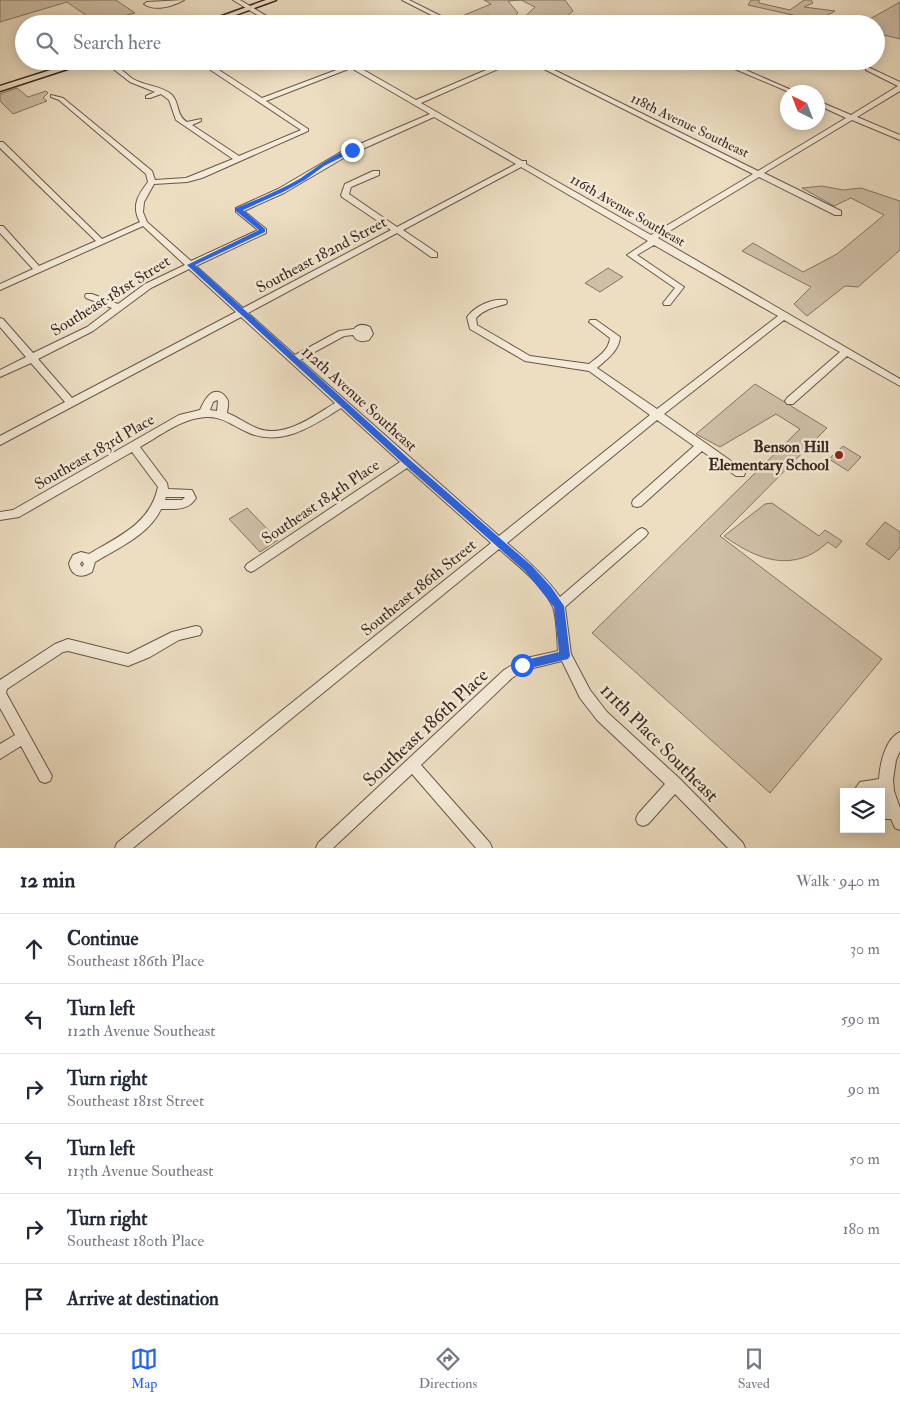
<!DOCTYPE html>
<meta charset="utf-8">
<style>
:root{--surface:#fff;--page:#f2f2f3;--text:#1f2937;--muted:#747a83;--line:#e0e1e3;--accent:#2563eb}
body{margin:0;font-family:"IM FELL Double Pica",serif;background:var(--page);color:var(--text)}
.controls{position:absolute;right:15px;bottom:15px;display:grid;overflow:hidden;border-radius:0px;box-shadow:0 2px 12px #0003}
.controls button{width:45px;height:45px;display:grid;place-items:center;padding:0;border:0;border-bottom:1px solid var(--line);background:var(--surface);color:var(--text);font:25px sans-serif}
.compass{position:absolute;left:780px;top:85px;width:45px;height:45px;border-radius:50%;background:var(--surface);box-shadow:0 2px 12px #0003;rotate:318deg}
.stop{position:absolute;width:15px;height:15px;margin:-11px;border:4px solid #2563eb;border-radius:50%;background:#fff}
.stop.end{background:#2563eb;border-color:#fff;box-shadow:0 1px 5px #0008}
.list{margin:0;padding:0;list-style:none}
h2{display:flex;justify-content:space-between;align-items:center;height:65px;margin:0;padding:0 20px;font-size:21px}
h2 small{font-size:16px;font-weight:400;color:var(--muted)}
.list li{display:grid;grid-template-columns:32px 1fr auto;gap:15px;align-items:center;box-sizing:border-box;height:70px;padding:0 20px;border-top:1px solid var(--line)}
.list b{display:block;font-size:19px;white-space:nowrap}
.list p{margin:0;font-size:16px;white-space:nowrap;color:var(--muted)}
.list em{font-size:16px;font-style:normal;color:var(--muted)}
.icon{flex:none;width:28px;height:28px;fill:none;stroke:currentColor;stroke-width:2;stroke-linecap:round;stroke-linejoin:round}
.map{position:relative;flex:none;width:900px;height:848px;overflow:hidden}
.search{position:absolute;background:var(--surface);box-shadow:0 2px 12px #0003;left:15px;right:15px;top:15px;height:55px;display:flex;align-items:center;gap:12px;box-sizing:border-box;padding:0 18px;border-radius:28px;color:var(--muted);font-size:19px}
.sheet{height:485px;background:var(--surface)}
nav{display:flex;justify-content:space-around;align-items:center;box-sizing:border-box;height:70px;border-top:1px solid var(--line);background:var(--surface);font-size:14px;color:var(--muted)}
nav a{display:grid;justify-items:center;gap:2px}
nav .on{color:var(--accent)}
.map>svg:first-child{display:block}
.green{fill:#cfbfa7;stroke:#857464}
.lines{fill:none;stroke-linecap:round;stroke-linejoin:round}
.minor-casing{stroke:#685649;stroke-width:2}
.major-casing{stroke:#3b2821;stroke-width:3}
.minor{fill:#f3ead7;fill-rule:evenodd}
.major{fill:#eddec2;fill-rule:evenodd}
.route{fill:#2563eb}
.poi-dot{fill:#8f2418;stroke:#f3ead7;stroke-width:2}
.labels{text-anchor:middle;stroke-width:5;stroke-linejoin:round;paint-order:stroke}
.far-street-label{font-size:14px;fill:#3b2821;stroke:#f3ead7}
.street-label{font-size:16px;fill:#3b2821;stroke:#f3ead7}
.poi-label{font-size:16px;font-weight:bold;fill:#3b2821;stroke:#f3ead7;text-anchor:end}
.near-street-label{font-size:19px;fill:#3b2821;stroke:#f3ead7}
</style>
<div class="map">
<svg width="900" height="848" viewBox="0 0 900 848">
<rect width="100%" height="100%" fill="#eddec2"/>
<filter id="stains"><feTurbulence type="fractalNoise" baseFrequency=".004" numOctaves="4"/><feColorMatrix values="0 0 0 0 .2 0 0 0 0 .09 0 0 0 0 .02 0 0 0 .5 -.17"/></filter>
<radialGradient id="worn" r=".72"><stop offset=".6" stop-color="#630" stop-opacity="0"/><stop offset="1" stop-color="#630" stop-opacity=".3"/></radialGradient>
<path class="green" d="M0,0H116L135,13L97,23L67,2L0,22Z
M484,0H565L573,11C554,29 541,24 517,24L535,7L521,0L508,1L518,13L508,22L488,15L466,22L462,16L491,4Z
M751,0H759V3L790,10L804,0H811L813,3L804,7L835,11L822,18L845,24H833L748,5Z
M900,2V39L876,33V24H861Z
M17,88L28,97L46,91L48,93L43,98L47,101L13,114L0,101V94Z
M822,186L843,190L861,188L900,201V250L858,287L845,286L807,316L794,304L811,287L742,251L753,243L803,272L837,254L884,215L851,198L834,206L802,188Z
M608,268L623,277L600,292L585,283Z
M755,384L827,428L720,536L882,659L770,793L592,633L800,429L776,414L720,447L696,434Z
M843,446L861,457L848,471L829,459Z
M772,503L819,536L825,530L842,541L836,548L828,542C794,574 757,560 724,536L765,504Z
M247,508L278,540L260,552L229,519Z
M885,522L900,532V547L889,560L866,544Z"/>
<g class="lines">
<defs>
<path id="minor" d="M184,0C173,6 155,12 144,4L147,2Z
M233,0H240L280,24H272Z
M402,0H409L457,24H449Z
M618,16L633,23L634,24H626L618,20L610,24H602Z
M103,61C115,61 123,72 133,79C145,86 163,86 172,95C180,104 176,115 187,122L201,119V121L192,125L239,156L301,130L197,61H205L262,98L347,66L340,61H348L416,100L507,61H516L421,103L522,161H526V164L651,235L753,174L528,61H536L758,171L846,118L818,105V101L851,115L898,86L866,70V68H870L900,82V91L857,117L900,135V140L852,120L764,173L841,211V215H835L759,177L658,238L900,379V386L847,356L793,404H787L785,401L787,398L840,352L784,320L664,414L744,470L745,473L744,476H736L702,451L641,506L637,507L633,506L632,503L633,500L694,446L657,420L507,543C526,559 545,576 560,597L638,530L642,528L646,530L648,533L646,536L565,607L571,654L590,690L607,712L680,779L743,843L745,848H728L675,794L648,824L643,826L638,824L636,819L638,814L665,784L597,720L580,698L562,661L525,670L512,678L421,765L490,843L492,848H476L412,774L333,848H316L318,843L504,670L522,659L558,651C557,640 557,614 552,605C541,583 517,565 499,549L133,848H115L117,843L491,543L407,468L255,570L251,572L247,570L245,567L247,564L400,462L341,408C313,426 279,449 245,431C232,425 221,416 206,417C182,418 160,436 140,447L167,483L168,489L192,490L196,498C188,511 175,509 161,509C149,535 118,548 95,562L92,572C81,579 71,576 69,563L73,555L81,552L89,554C119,536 150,524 158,487L132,452L19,517L0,520V512L13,510L179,415L200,410C204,401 211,386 223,394C225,396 227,398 228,401C229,404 227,410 227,413C238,417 248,425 259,429C285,438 314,416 335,403L241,317L0,445V436L65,402L31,363L0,377V370L26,357L0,327V318L3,319L33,353L87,327L112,308L86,298L85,296L86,294H92L118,304L145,284L185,265L143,226L0,290V284L33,269L0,233V226H3L39,266L96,241L0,148V142H3L102,239L140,222C131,206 138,195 148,182L146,174L59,100L51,97V95L63,98L152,171L155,180L186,178L233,159L176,120L169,100L161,94L150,98H146V96L155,92L130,82ZM351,68L430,114L341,152L278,189L236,208V212L258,230L191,261L147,222L143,212L144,202L154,184L187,182L202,178L308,131V129L266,101ZM434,117L516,164L397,227L349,194L351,187L379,175V171H373L345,184L341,195L342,197L391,230L243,308L196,266L266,233V229L244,211L284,193L347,156ZM521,167L648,241L627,255L675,288L663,303L664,305H670L684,287L637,255L654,245L778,316L657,409L597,368C607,359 619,351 620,337L596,320H590L589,322L610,338C609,350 598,357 589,364L530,356L477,325L476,318C484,309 495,307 506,304L507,302L506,300C492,298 475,306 467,317L470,329L525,361L589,371L650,415L499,536L300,360L344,336L353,335C357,342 362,342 369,340L373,334L370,327C364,324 358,324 354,329L339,331L295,355L248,313L397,233L431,257H437V253L403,230ZM189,269L236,312L72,398L38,359L93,331L151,288ZM217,400L218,401L217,411L210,410L213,402ZM166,497H185L182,500H165ZM82,561L84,564L82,567L80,564Z
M281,61H289L296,66L291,67Z
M716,61H725L796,92H789Z
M196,626L200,627L202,631L200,635L179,640L150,657L128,666L68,651L63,652L7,689L6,693L52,776L50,781L45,783L40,781L21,746L0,759V744L15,735L0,708V680L55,644L68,639L128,654L172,632Z
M900,732V751L896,760L893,780L894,791L900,808V830L895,828L891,819H881V805H885L881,792H853L860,782L879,779C880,764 885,739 900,732Z"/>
<path id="major" d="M266,0H276L211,24H200Z
M79,61H92L0,91V86Z"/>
</defs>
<use href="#minor" class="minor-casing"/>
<use href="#major" class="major-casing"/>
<use href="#minor" class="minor"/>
<use href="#major" class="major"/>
</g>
<path class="route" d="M352,148L354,151L324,166L305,180L283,192L243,210L265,229V232L195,265L410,460L532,566L551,587L564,606L570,656L568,659L522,670L518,669V662L559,652L554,607L525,571L404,464L187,265L259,230L236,211V208C258,199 281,190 301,178C317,167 332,155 352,148Z"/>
<circle class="poi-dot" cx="839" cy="455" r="5"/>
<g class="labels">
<g class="far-street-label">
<text transform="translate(690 125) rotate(26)" y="5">118th Avenue Southeast</text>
<text transform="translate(628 210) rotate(30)" y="5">116th Avenue Southeast</text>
</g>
<g class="street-label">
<text transform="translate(321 254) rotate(-28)" y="6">Southeast 182nd Street</text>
<text transform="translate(110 295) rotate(-32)" y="6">Southeast 181st Street</text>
<text transform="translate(360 398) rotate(42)" y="6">112th Avenue Southeast</text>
<text transform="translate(94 451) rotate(-30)" y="6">Southeast 183rd Place</text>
<text transform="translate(320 501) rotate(-34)" y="6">Southeast 184th Place</text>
<text transform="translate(418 587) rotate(-39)" y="6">Southeast 186th Street</text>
</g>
<g class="poi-label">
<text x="829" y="452">Benson Hill<tspan x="829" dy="18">Elementary School</tspan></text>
</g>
<g class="near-street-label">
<text transform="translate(425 727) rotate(-43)" y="7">Southeast 186th Place</text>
<text transform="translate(660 742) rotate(45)" y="7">111th Place Southeast</text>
</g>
</g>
<rect width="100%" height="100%" filter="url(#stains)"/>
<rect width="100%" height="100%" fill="url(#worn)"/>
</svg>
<div class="controls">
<button><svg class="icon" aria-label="layers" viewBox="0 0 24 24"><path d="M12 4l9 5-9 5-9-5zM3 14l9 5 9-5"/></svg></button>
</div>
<svg class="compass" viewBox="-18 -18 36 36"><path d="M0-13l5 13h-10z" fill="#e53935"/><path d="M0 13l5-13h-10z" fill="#747a83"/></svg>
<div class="stop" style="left:522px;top:665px"></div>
<div class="stop end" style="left:352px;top:150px"></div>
<div class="search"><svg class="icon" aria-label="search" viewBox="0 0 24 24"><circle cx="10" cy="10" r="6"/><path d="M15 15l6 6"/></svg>Search here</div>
</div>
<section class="sheet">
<h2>12 min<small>Walk · 940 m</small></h2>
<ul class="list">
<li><svg class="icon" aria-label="ahead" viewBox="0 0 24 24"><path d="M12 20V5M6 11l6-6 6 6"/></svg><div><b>Continue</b><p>Southeast 186th Place</p></div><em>30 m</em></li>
<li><svg class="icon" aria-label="left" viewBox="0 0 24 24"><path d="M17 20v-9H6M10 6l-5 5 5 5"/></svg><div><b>Turn left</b><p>112th Avenue Southeast</p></div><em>590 m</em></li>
<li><svg class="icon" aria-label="right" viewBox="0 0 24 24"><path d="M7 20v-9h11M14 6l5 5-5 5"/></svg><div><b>Turn right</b><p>Southeast 181st Street</p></div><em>90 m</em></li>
<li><svg class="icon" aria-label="left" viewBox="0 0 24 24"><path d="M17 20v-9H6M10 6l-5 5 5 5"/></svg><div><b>Turn left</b><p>113th Avenue Southeast</p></div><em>50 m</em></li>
<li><svg class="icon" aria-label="right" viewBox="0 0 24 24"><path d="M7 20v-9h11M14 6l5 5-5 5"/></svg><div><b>Turn right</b><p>Southeast 180th Place</p></div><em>180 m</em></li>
<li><svg class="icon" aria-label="arrive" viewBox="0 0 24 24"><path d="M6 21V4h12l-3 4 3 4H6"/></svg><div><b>Arrive at destination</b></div></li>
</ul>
</section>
<nav>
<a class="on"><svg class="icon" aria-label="map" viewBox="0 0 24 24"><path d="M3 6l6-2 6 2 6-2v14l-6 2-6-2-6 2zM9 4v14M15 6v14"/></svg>Map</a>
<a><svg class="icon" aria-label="directions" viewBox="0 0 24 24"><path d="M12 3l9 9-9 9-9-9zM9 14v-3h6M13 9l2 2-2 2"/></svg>Directions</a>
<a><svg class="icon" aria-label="saved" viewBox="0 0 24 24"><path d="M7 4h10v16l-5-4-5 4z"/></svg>Saved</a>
</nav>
